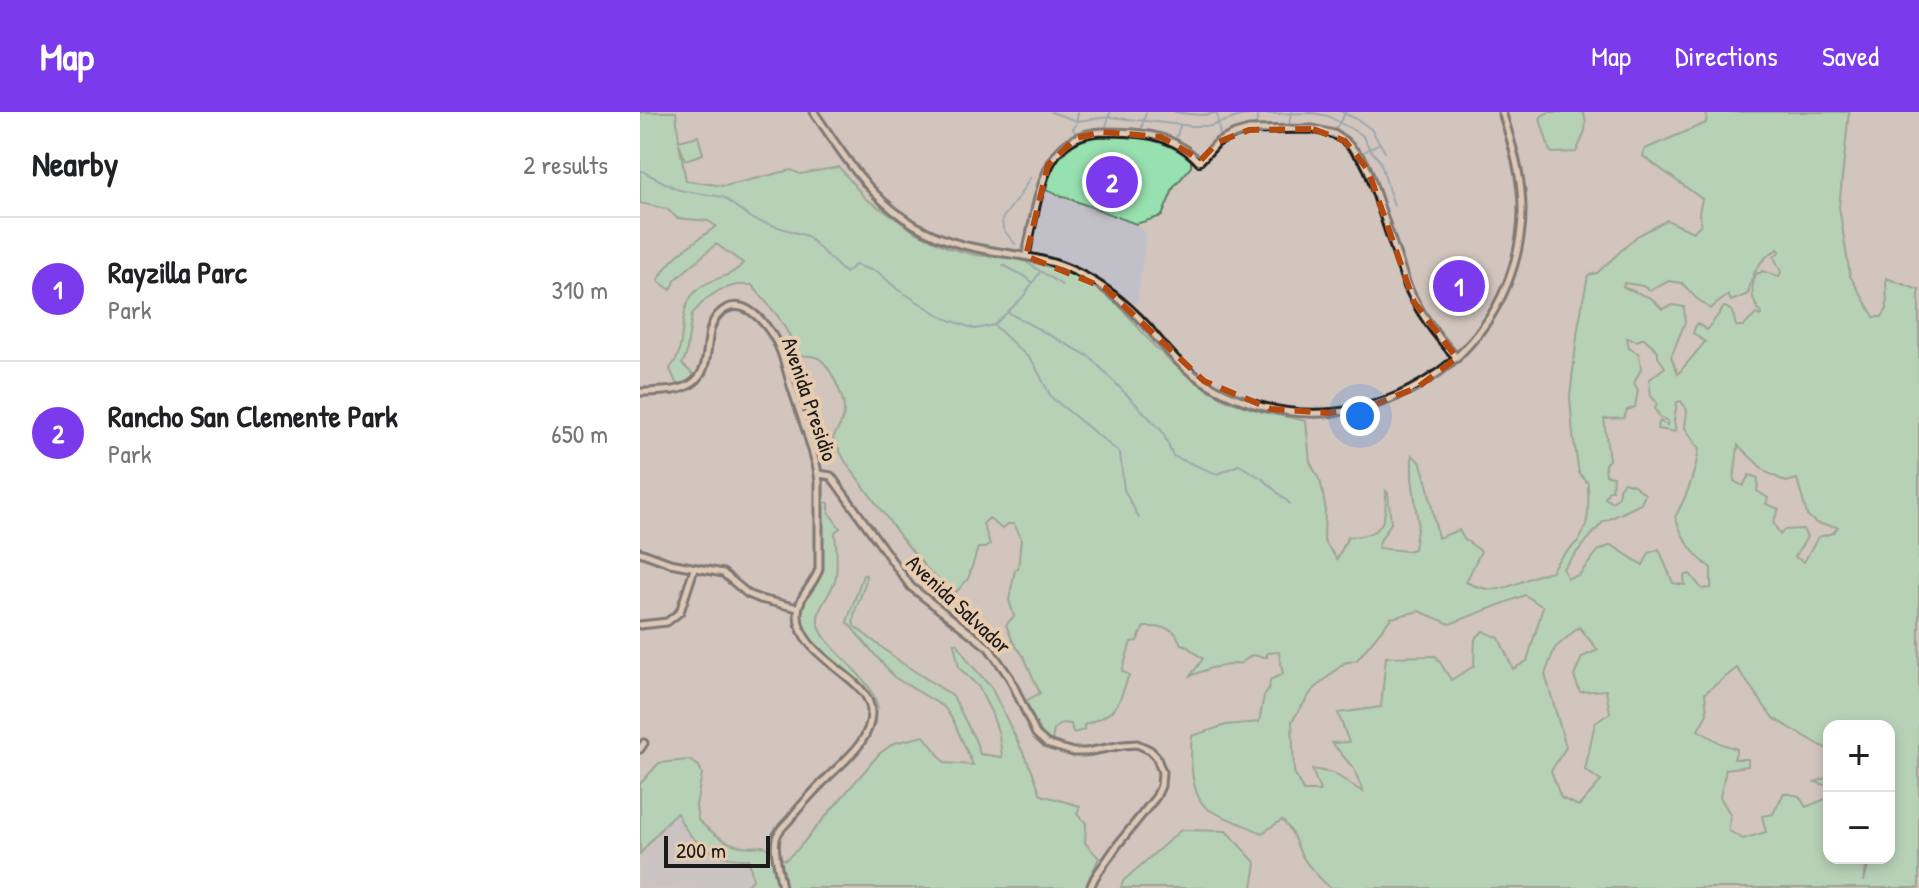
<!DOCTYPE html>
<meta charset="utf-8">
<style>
:root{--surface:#fff;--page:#f2f2f2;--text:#202124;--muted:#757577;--line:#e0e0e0;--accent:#7c3aed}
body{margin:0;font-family:"Patrick Hand",sans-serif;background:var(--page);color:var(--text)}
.controls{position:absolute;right:24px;bottom:24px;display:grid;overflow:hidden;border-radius:16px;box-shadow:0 4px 12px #0003}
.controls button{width:72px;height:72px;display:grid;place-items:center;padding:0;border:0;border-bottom:2px solid var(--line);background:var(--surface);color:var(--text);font:40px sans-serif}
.scale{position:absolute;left:24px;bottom:20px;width:106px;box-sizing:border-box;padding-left:8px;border:4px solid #1c1c1c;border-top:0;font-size:22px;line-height:28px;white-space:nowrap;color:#1c1c1c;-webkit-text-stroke:6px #e8ccaf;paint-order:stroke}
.you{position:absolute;left:720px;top:304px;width:28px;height:28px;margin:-20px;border:6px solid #fff;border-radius:50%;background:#1a73e8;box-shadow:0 0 0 12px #1a73e833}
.badge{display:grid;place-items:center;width:52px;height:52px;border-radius:50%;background:var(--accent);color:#fff;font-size:26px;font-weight:700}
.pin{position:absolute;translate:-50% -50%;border:4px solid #fff;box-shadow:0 2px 8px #0006}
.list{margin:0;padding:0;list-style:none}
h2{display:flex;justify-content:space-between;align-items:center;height:104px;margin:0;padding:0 32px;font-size:34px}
h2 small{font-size:26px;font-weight:400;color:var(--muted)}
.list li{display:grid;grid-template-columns:52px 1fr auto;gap:24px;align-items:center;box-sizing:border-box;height:144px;padding:0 32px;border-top:2px solid var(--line)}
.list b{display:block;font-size:30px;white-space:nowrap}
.list p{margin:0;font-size:26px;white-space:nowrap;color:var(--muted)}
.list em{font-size:26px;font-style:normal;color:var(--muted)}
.map{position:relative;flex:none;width:1279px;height:776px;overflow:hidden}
header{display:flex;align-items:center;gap:48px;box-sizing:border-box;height:112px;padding:0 40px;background:var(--accent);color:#fff}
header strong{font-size:38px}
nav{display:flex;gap:44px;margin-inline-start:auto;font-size:28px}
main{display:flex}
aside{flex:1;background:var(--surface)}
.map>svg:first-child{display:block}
.built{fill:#c1c0c8}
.green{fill:#97e0af;stroke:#5a7e66;stroke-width:2;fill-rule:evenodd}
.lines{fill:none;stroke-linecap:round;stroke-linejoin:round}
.stream{stroke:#5f8399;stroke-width:2}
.tertiary-casing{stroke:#1c1c1c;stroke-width:11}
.tertiary{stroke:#e8ccaf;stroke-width:5}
.marked{fill:none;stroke:#b54a10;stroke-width:6;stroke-dasharray:16 10;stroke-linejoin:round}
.labels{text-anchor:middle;stroke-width:8;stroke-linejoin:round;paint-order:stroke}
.street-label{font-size:22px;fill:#1c1c1c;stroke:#e8ccaf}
</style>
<header>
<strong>Map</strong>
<nav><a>Map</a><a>Directions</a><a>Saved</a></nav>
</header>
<main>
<aside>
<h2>Nearby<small>2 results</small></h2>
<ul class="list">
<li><span class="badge">1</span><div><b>Rayzilla Parc</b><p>Park</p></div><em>310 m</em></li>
<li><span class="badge">2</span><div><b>Rancho San Clemente Park</b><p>Park</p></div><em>650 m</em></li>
</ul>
</aside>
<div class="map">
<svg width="1279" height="776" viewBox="0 0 1279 776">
<rect width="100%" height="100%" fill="#d1c5be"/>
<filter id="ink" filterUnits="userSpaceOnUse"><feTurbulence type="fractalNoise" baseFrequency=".0125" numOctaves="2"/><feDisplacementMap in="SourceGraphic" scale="16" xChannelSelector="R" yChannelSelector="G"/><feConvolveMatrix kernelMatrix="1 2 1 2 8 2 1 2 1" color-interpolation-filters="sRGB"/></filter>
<g filter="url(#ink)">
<path class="built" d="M406,78L502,116L506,123L497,190L494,191L458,166L433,153L395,141L392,135Z
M36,702L47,721L68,740L81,746L96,749L117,748L138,776H0V744Z"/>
<path class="green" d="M0,0H36L39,29L58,24L63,42L45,48L39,31L46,69L85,74L151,58L160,62L199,55L225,86L275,120L309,136L335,143L388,148L419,157L449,171L478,192L516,236L545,262L588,289L623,300L666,309L670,350L681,371L685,394L684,429L697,447L708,425C744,424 746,410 746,379L748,381L751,411L741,427L738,436L766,439L774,437L778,411L772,365V343L781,351L788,376L798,426L819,418L824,427L841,439L826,470C864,489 877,466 912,459C917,446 928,440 938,429C951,413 948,391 948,371L939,361L933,323L930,285L938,216L948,163L957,161L997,124L1027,108L1053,120L1061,112L1059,101L1062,87L1003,44L1005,37L1066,11L1067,0H1209L1199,95L1210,164L1234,205H1242L1247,197L1246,166L1279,178V776H690C681,767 671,758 664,747C654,732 656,722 642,708L622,721C606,713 583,706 568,697C550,684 550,644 552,624L586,613L619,610L624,584L629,576L630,568L643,562L639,540L627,541V545L612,543L601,551L571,556L550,564L563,547L545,533L541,532C539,529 538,524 535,521C529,514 513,515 504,515L497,529L491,530L482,559L489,563C476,597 480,599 444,613V618L433,621L431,612L422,611L414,617L412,629C396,621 393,604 386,589L400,581L384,545L373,530L366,513L374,504L369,488L375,458L378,457L381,426L374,412H368L362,417L349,406L343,412L350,432L345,436H338L328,467L316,480L291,462L263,428L205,349L193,326C198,317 205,307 204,296C204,285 189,251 178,246C169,242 155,244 146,244L143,234L153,229L137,203L112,173H96L80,178L66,187L52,202L46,244L42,252L54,263L47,270L37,273L30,257C32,253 35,250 37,246C45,227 39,203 51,185C64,165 91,168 103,151L76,132L36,167L31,178L18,169C30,143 55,131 76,114L68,109L37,106L27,97L0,91ZM1138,137L1140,139L1134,145L1141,160L1139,165L1122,159L1120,161H1117C1109,176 1112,191 1122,202L1120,204L1116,202L1104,214H1096C1093,205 1095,198 1084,195L1067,218L1057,211L1053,221L1065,230L1038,262L1031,245L1045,210L1044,195L1033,193L1022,197L1011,186L983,175L984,171L1003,174L1011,178L1029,169L1042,171L1055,185L1070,197L1088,183L1091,189L1108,182C1112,161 1119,147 1138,137ZM987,226L997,229L1004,226L1018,239V245L1025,255L1009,268L1011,284L1017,291L1015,297L1020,305L1028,309L1027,313L1020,309L1017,317L1036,320L1034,309L1037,290L1041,289L1047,298L1045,316L1059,337C1055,362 1048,383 1035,405C1043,427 1052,442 1071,456V476L1062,477L1050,462L1044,464L1045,473L1033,471L1019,437L1009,441L1003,453L971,433L958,439L939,463L927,466L923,456L963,410L1001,392L1005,382L994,373L984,370L979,377V385L972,390L965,386L969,378H972L973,364L966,363L965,352L969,348L964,307L984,306L987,298L995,295L998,278L994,271L1001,257L999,242L989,236ZM1098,333L1126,360L1146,370L1157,367L1167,403L1176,411L1198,415L1193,421L1178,425L1164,450L1155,445L1167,425L1163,417L1144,418L1140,423L1133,410L1139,397L1126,392L1128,386L1117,379L1118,366L1109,363L1103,374L1094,369ZM885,483L903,495L887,549L873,557L859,526L843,519L835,527L834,554L811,568L796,544L746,545L741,595L698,601L709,630L692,631L714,657L723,680L693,661L672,657L680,679H663L654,660L652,609L672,579L704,551L717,548L751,506L779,499L810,512ZM939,515L958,538L942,545L934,564L940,580L966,578L970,601L955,611L945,658L961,669L939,694L921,686L911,659L926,635L905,562L915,536ZM1097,556L1133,606L1189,638V614H1249V746H1230L1224,770L1227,746H1189V665L1175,670L1188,674V686L1166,695L1159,684L1144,681L1133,702L1122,704L1126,720L1103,727L1089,719L1090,702L1080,685L1086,657L1108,654V647H1094L1097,637L1082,632L1058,618L1067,602L1065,581Z
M909,0H943C950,14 942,27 936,40L913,41L910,39L900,7L902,4Z
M468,23C499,27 526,24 551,47V55L534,75L522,104L496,112L406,78C411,43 433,25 468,23Z
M183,390L189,391V401L200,416L195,420C196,434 198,449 196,464C194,480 176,495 178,510C183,538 230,560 238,596H234L228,581L173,531L164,518L161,502L166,486L177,471L183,458Z
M223,463H226C226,482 211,495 214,514L262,551L313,584L336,630L340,642L362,645L359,622L351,600L338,574L319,556L314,531L318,532L328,549L351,575L393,661L401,683L440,694L437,702L446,711L445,731L459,746L445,776H103L113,768L109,747C77,749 49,731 37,701L30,706L0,742V672L19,651L49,648L59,654L62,662L56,693L58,708C80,728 93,738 124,734L145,748L157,738L239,642L254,631L284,624L305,651L333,653L313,608L304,595L254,565L207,510Z
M541,718L586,719L616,751L612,776H481L483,769Z"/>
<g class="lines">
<path class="stream" d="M411,0L437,9L469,5L552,14H571L600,4L617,2L672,1L688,4L722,23L730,37L740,49L754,94
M535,0C548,2 565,5 578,0
M702,0L720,9L731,17L745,40
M577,1L580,24
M649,13L651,0
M466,15L470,0
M616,15L618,0
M501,18L506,0
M695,18L706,0
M435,21L433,16L436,13L438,0
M536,26L540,14
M722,41L738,32
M0,58L39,78L83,85L112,107L167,124L205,161L215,153L238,160L257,177L304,206L335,217L354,213L383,185L400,160
M375,132L363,117L362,107L380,83L390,66
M386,150L422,173
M363,153L386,165L393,171
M369,201L450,245L522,319L533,344L577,362L599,353L623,367L650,392
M354,213L393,250L411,285L480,341L484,378L499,406"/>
<defs>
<path id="tertiary" d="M174,0C218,65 252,120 336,136C370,143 404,144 436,160C464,173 487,192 508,215C518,227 528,240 540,251C557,267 580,280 602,288C726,334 860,255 880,125C887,82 875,40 862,0
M386,144C389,127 393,110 396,94C405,56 417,22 462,20C499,20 533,21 559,50L578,30L595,22L609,18L673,17L694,22L705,29L723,48L728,58L766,171C778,199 796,224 817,246
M0,280C17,279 40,281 54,270C74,254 62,220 78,203C102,178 128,213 138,233C144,246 147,260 151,274C160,301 170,328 177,356L179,370V457C174,473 159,483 158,500C155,546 232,564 231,601C231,629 205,648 187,666C174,679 161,693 150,707C145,713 137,719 136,727C133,740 140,762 142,776
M179,362L191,364L271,475L349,536L370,566L396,622L407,632L433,640H446L483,633L497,632L510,638L516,644L522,660L521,674L516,685L479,731L455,765L450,776
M0,440L30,451L83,461L108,482L120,487L158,496
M0,513L27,510L40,500L54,457
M0,637L4,631"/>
</defs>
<use href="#tertiary" class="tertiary-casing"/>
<use href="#tertiary" class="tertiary"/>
</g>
</g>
<path d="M0 0H1279V776H0ZM673,17L705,29L728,58L774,190L817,246L778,275L731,294L689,301L631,297L564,269L465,176L386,144L408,53L436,26L462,20L521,25L561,48L578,30L609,18Z" fill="#d1c5be" fill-opacity=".55" fill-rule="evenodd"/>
<path class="marked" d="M673,17L705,29L728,58L774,190L817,246L778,275L731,294L689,301L631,297L564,269L465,176L386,144L408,53L436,26L462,20L521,25L561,48L578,30L609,18Z"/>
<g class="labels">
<g class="street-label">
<text transform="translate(170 287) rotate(71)" y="8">Avenida Presidio</text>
<text transform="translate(319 492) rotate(43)" y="8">Avenida Salvador</text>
</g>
</g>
</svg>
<div class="controls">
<button>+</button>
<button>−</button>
</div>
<div class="scale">200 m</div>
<div class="you"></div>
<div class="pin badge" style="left:819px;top:174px">1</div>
<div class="pin badge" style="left:472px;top:70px">2</div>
</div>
</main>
